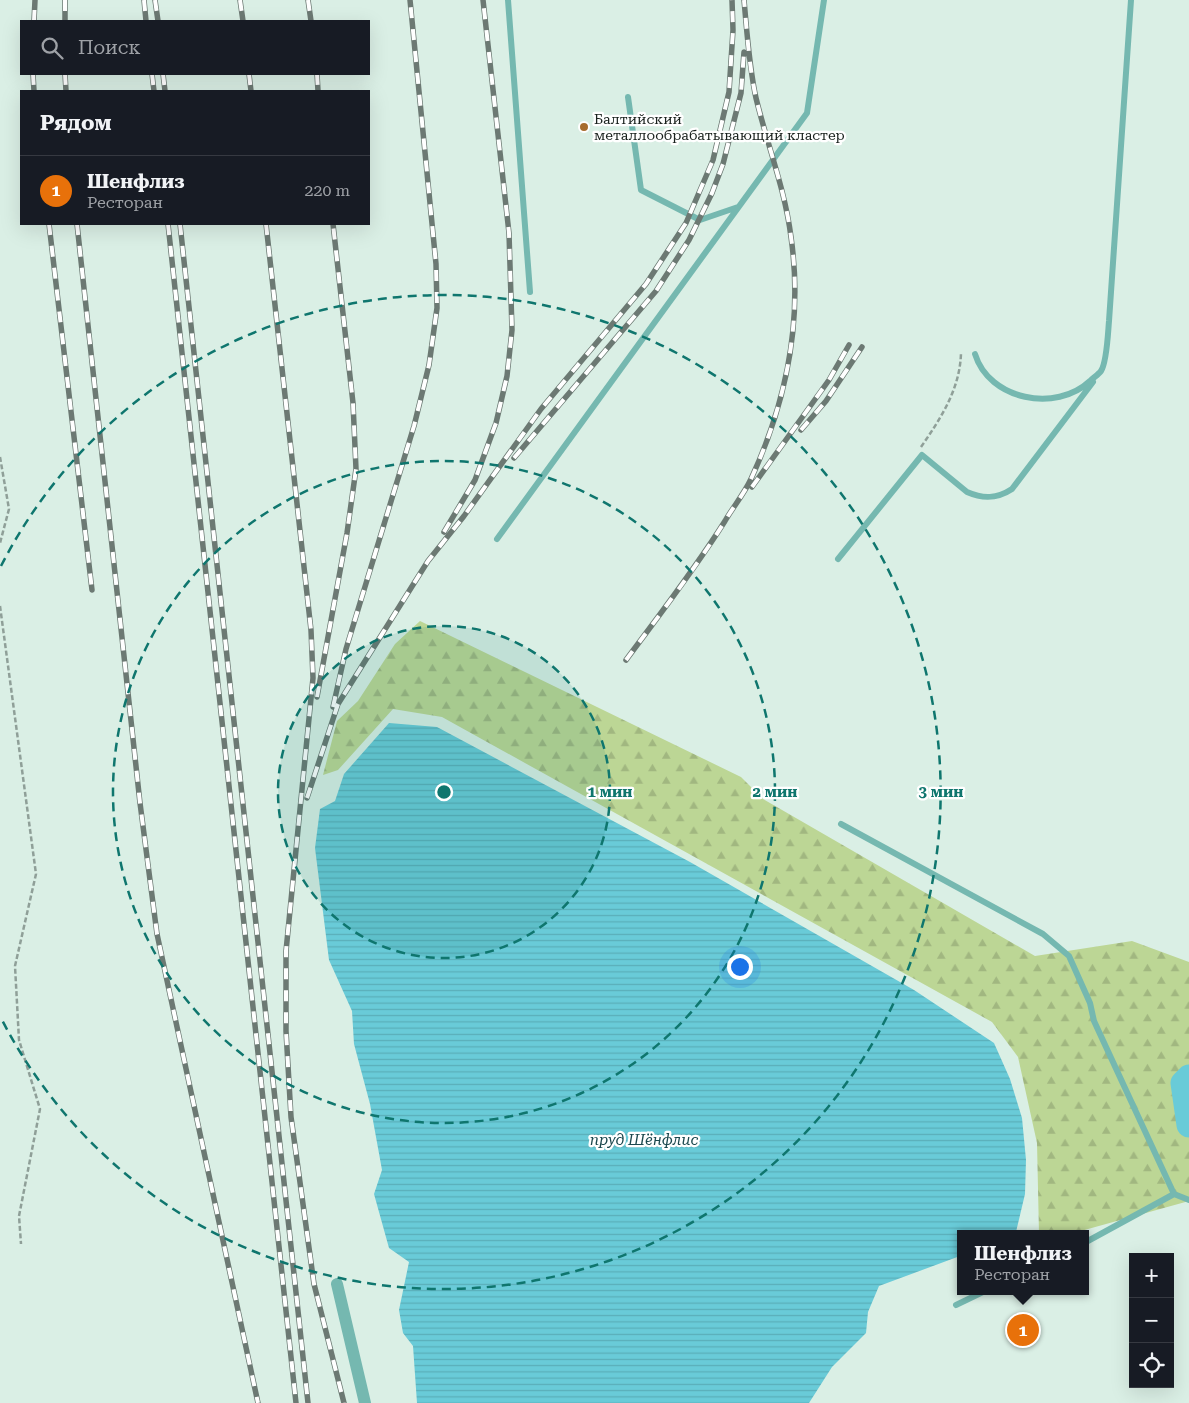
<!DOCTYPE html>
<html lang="ru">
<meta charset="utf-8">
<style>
:root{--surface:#171b24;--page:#242831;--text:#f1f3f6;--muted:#9ea1a6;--line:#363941;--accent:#a76c2d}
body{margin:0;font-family:"Roboto Serif",serif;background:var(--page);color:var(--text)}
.controls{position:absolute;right:15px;bottom:15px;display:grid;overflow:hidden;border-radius:0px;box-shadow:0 5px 20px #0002}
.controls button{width:45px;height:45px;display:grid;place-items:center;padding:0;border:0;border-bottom:1px solid var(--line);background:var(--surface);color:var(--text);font:25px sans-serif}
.you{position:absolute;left:739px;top:966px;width:18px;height:18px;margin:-12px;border:4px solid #fff;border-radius:50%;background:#1a73e8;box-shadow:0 0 0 8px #1a73e833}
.badge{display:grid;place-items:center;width:32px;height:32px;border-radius:50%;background:var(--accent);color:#fff;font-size:16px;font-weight:700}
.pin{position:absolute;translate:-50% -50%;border:2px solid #fff;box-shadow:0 1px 5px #0006}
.popup{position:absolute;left:957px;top:1230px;width:132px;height:65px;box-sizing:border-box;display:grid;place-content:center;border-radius:0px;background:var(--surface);filter:drop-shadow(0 1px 4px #0005);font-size:16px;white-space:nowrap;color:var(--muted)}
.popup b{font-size:19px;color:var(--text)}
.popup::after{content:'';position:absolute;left:50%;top:100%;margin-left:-10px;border:10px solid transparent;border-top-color:var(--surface)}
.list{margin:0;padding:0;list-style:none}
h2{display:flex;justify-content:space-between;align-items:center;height:65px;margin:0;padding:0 20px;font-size:21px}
h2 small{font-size:16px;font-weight:400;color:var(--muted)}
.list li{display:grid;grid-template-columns:32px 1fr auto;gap:15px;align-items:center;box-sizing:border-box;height:70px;padding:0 20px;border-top:1px solid var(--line)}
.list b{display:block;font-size:19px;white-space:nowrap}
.list p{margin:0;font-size:16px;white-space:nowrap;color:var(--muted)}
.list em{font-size:16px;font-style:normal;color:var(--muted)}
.icon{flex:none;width:28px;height:28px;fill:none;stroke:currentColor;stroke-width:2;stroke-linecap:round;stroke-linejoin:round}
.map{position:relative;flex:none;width:1189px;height:1403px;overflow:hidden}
.search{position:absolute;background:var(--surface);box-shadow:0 5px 20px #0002;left:20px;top:20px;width:350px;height:55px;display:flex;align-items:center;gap:12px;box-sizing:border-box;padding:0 18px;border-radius:0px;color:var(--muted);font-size:19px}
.panel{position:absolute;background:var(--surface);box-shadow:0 5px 20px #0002;left:20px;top:90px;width:350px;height:135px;border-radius:0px}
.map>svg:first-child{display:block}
.forest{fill:url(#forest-firs)}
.water{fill:url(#water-rules)}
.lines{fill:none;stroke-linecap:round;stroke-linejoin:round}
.river{stroke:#69cbd8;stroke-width:25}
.path{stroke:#8f9f98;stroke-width:2.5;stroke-dasharray:5 2.5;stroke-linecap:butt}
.lane{stroke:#75b8b0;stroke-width:6}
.street{stroke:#75b8b0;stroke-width:12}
.rail-casing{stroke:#6c7973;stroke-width:5.5}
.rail{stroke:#fff;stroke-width:4;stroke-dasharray:11;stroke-linecap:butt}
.ring{fill:none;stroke:#0f766e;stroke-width:2.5;stroke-dasharray:9 6}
.poi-dot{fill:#a76c2d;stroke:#fff;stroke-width:2}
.labels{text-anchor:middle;stroke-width:4.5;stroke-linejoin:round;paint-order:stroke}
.poi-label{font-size:14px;fill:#19211d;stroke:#fff;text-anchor:start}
.water-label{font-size:15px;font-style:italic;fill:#1b484e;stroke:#fff}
.centre{fill:#0f766e;stroke:#fff;stroke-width:2.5}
.ring-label{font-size:15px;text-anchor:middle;font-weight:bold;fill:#0f766e;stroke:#fff;stroke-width:4.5;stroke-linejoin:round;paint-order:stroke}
</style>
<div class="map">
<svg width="1189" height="1403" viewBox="0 0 1189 1403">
<defs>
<pattern id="forest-firs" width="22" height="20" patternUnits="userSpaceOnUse" patternTransform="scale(1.25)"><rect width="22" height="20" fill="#bcd695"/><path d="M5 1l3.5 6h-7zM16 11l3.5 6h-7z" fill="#a1b780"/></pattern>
<pattern id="water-rules" width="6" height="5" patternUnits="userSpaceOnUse" patternTransform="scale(1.25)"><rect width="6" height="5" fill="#69cbd8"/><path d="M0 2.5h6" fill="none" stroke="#5aaeb9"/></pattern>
</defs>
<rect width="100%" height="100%" fill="#daefe5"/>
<path class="forest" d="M420,621L741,777L763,799L1035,956L1132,941L1189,962V1201L1070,1234H1039L1037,1143L1018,1057L992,1022L442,717L393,709L338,770L323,775L337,721L358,701L395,644Z"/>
<path class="water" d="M389,723L437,727L690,862L914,990L994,1043L1010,1079L1022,1118L1026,1160L1025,1194L1016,1232L1010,1234H960V1256L879,1286L868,1312L866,1333L832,1367L809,1403H417L413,1346L403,1333L399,1310L409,1262L389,1248L374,1194L382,1170L370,1104L354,1044L352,1011L329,960L315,848L320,809L335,801L344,774Z"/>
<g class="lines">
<path class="river" d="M1189,1077L1183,1083L1189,1125"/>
<path class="path" d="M921,447C941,418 960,389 961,353
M0,457L9,509L0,543
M0,606L36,874L15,966L19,1040L40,1109L19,1216L21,1244"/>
<path class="lane" d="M508,0L530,292
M628,97L641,190L700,220L738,207
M975,354C989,400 1056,413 1090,381C1093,378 1099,374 1101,371C1107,362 1108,332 1109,321L1131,0
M497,539L807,113L824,0
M838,559L922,455L967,492C983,499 997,499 1012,489L1093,382
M841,824L1043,934L1069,956L1090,1003L1094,1021L1174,1194L1189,1200
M1086,1242L1174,1194
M956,1305L985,1291"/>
<path class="street" d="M337,1284L365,1403"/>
<defs>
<path id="rail" d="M65,0V21
M144,0L146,21
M155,0L158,21
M240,0L243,21
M308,0L311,21
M34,21L35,0
M33,74L34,91
M65,74L66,91
M152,74L154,91
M163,74L165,91
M249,74L251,91
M317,74L318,91
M49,224L92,590
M77,224L140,803L157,934L258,1403
M168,224L296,1403
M180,224L308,1403
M266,224L311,630L313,678L286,951V1031L291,1117L314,1284L344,1403
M801,430L826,401L862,347
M514,458L656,291L689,240L712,193L723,164L741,93L744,52
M752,487L829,380L849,345
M444,532L475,480L496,423L507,376L512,330L509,233L483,0
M626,660C660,614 695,569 725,521C733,507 744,494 751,479C786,403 803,321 791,237C785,189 767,144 756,98C749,66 747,32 744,0
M317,697L347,533L356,469L353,403L333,224
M333,707L346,649L414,426L429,365L437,308L436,264L410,0
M307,798L338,704L428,561L464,516L541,409L646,284L686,223L713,160L729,92L733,30L732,0"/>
</defs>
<use href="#rail" class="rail-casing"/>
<use href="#rail" class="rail"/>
</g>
<circle cx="444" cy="792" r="166" fill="#0f766e" fill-opacity=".12"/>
<g class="ring">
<circle cx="444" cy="792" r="166"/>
<circle cx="444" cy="792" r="331"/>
<path d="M1 566A497 497 0 1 1 1 1018"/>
</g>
<circle class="poi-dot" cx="584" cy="127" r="5"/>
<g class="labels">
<g class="poi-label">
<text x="594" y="124">Балтийский<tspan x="594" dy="16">металлообрабатывающий кластер</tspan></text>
</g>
<g class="water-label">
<text x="644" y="1145">пруд Шёнфлис</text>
</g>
</g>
<circle cx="444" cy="792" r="8" class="centre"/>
<g class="ring-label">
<text x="610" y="797">1 мин</text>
<text x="775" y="797">2 мин</text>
<text x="941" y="797">3 мин</text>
</g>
</svg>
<div class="controls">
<button>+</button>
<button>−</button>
<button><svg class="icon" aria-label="locate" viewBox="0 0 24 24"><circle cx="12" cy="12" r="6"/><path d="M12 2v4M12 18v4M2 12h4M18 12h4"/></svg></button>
</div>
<div class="you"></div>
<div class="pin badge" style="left:1023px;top:1330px;background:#e8710a">1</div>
<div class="popup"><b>Шенфлиз</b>Ресторан</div>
<div class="search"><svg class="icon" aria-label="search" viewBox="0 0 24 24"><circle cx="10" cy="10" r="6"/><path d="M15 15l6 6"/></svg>Поиск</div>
<section class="panel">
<h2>Рядом<small></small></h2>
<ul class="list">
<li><span class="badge" style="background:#e8710a">1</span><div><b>Шенфлиз</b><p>Ресторан</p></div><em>220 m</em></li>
</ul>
</section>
</div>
